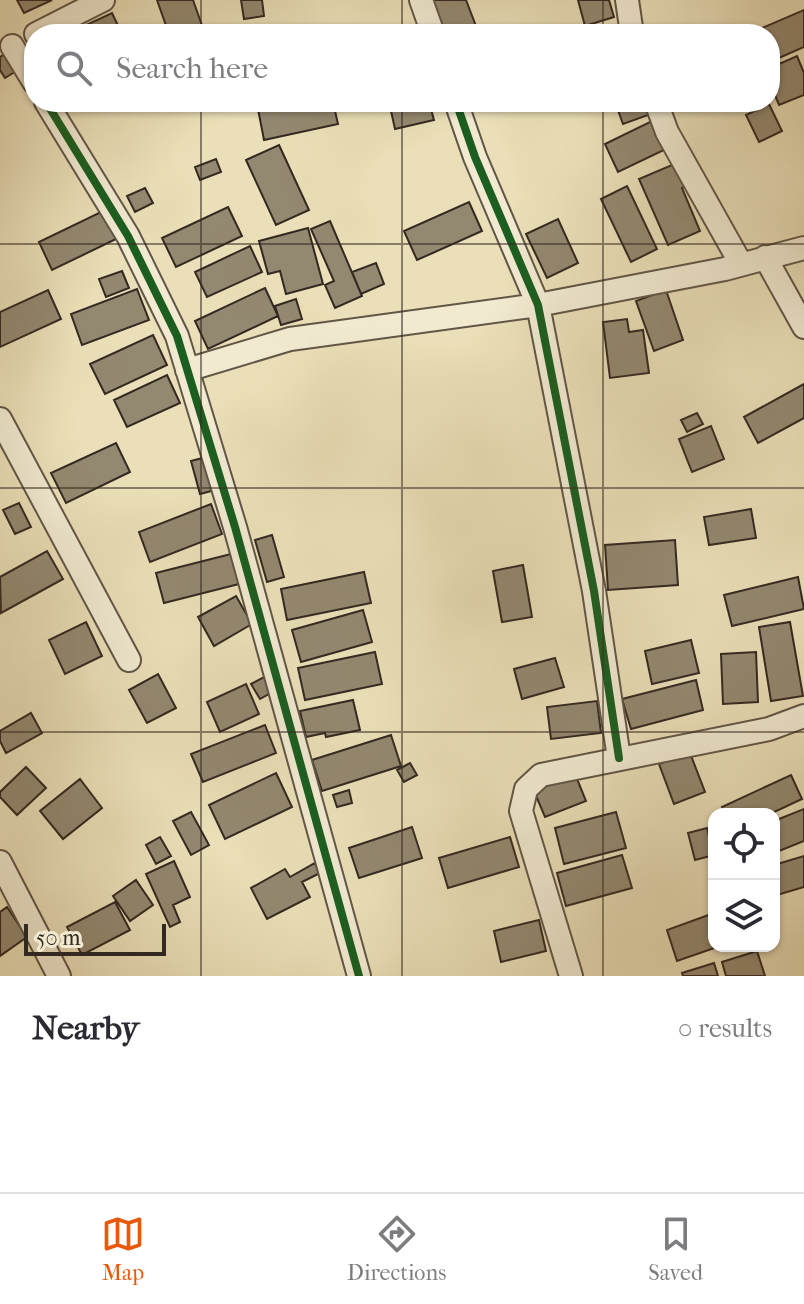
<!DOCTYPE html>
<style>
:root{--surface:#fff;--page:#f7f7f7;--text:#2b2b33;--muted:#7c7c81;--line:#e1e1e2;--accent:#ea580c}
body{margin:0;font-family:"IM FELL French Canon",serif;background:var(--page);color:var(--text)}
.controls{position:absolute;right:24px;bottom:24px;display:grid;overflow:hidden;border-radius:16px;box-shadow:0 2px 6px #0004}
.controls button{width:72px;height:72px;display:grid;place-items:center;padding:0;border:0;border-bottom:2px solid var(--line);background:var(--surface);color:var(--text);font:40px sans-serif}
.scale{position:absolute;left:24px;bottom:20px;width:142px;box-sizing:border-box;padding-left:8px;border:4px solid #342921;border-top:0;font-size:22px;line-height:28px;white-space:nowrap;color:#342921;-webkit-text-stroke:6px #f1ead1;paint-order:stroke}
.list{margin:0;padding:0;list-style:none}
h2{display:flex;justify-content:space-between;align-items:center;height:104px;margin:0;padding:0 32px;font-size:34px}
h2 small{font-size:26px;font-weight:400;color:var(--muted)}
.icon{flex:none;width:44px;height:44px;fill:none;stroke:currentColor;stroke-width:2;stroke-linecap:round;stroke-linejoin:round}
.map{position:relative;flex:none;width:804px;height:976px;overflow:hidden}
.search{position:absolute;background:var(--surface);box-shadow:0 2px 6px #0004;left:24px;right:24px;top:24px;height:88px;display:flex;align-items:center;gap:20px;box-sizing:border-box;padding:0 28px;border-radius:32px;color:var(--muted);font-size:30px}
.sheet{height:216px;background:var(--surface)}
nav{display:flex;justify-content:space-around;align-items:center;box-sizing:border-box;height:112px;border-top:2px solid var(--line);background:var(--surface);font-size:22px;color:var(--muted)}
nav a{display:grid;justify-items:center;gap:4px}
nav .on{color:var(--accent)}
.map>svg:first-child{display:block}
.building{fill:#938870;stroke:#342921;stroke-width:2}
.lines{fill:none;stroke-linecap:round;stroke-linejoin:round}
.street-casing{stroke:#625647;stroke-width:26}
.street{stroke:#f1ead1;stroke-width:22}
.cycleway-casing{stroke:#f1ead1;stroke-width:13}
.cycleway{stroke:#1b5e20;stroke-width:8}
.grid{fill:none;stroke:#342921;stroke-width:2;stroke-opacity:0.55}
</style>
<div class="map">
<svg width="804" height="976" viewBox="0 0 804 976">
<rect width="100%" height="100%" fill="#eadfb8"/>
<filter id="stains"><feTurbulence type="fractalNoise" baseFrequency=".0025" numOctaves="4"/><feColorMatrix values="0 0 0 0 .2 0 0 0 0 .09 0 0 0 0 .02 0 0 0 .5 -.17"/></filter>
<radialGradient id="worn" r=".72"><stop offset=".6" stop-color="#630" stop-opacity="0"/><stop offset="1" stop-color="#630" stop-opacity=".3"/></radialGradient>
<path class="building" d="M17,0H52L24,13Z
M157,0H193L205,34H169Z
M241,0H262L264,16L244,19Z
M432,0H466L479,34H446Z
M578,0H609L614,17L585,26Z
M804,10V47L770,62V34H748Z
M112,13L122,34H87L84,26Z
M13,49L23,67L5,78L0,70V57Z
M797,56L804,73V95L779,105L770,83V68Z
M289,102H333L338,124L264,140L258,109Z
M389,102H429L434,120L395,129Z
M615,102H647L651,114L623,124Z
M769,104L782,131L759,142L746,115Z
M654,120L668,148L618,172L605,144Z
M279,145L309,210L276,225L246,160Z
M216,159L221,172L200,180L195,167Z
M679,162L689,185L682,188L700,231L668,245L639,179Z
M627,186L657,249L631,262L601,199Z
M145,188L153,203L135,212L127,196Z
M469,202L482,231L417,260L404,231Z
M228,207L242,236L176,267L162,238Z
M103,211L116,239L52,270L39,242Z
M558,219L578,263L547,278L526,234Z
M330,221L362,296L335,308L325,285L334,281L311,229Z
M308,228L323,284L286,294L280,271L268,274L259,241Z
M250,246L262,272L207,297L195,272Z
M376,263L384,284L361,294L352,272Z
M122,271L129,288L106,297L99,279Z
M265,288L278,316L208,349L195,321Z
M137,289L149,320L82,345L71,314Z
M48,290L61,319L0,347V312Z
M666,290L683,340L654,351L636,301Z
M296,299L302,319L281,325L275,306Z
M627,319L629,332L643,330L649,373L610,378L603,322Z
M153,335L167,365L105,394L90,364Z
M167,375L180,403L127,427L114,400Z
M804,384V418L758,443L744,417Z
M697,413L703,424L687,432L681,420Z
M711,426L724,459L692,472L679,439Z
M116,443L130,472L66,503L51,473Z
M210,456L219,489L200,494L191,461Z
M19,503L31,527L15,534L3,510Z
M211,504L222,534L150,562L139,532Z
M751,509L756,538L709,545L704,517Z
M272,535L284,577L267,582L255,540Z
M675,540L678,585L608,590L605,545Z
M47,551L63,579L1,613L0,577Z
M231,554L239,584L164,603L156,573Z
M523,565L532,617L502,622L493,571Z
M364,572L371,603L287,620L281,589Z
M798,577L804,609L732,626L724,595Z
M236,596L252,624L214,646L198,617Z
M363,610L372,642L301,662L292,630Z
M86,622L102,656L65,674L49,640Z
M790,622L803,696L771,701L759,627Z
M691,640L699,673L652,684L645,651Z
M375,652L382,684L305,700L298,668Z
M756,652L758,702L723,704L721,654Z
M555,658L564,687L522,699L514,669Z
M158,674L176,708L147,723L129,690Z
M268,675L276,690L260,699L251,684Z
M696,680L703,710L631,729L622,699Z
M246,684L259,714L220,732L207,702Z
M353,700L360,730L326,737L325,733L306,737L300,711Z
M597,701L601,733L551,739L547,707Z
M31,713L42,733L6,753L0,741V731Z
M265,725L276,753L203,782L191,754Z
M391,735L401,766L322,791L312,760Z
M690,753L705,792L674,804L659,764Z
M410,763L417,775L404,782L397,770Z
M26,767L46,788L17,815L0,797V792Z
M276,773L292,807L225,839L209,805Z
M575,774L586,801L545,817L534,791Z
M791,775L802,799L770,814H725L722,807Z
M80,779L102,808L63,839L40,811Z
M349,790L352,803L337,807L333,795Z
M804,809V841L774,853V821Z
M191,812L209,845L191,855L173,821Z
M616,812L626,848L564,864L555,828Z
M412,827L422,858L359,878L349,848Z
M707,828L714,855L695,860L688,833Z
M160,837L171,856L156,864L146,845Z
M510,837L519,867L448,888L439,858Z
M622,855L632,888L566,906L557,873Z
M804,856V887L774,896V865Z
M174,861L190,897L173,905L180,922L170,927L146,874Z
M315,863L320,873L302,882L310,897L267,919L251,888L285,869L290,877Z
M136,880L153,905L130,921L113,896Z
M115,902L130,930L82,955L67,927Z
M7,907L27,937L0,956V912Z
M714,913V946H720L677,961L667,930Z
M539,920L546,951L501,962L494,931Z
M757,951L765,976H726L722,962Z
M714,963L718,976H683L682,973Z"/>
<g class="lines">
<defs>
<path id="street" d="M421,0L433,34
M627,0L632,34
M36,34L103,0
M12,46L34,82
M46,102L128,236L177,336L235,527L359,976
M456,102L475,157L538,305L594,591L619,758
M656,102L667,132L741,264
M765,257L804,327
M187,370L290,339L538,305L725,269L804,248
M0,419L129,660
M0,862L59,976
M571,976L521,811L526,789L541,775L769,729L804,716"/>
</defs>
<use href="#street" class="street-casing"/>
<use href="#street" class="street"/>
<defs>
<path id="cycleway" d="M46,102L128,236L177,336L235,527L359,976
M456,102L475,157L538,305L594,591L619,758"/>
</defs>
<use href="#cycleway" class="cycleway-casing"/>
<use href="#cycleway" class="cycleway"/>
</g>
<path class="grid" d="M201,0V34M402,0V34M603,0V34M201,102V976M402,102V976M603,102V976M0,244H804M0,488H804M0,732H804"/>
<rect width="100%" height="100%" filter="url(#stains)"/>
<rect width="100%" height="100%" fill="url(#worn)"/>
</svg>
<div class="controls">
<button><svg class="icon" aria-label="locate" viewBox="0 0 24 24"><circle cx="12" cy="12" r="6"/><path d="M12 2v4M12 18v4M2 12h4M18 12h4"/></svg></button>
<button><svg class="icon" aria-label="layers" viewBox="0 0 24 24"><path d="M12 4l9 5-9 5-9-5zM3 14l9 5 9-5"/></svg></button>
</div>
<div class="scale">50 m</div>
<div class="search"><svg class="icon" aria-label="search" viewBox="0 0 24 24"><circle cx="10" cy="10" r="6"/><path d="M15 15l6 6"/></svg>Search here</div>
</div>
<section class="sheet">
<h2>Nearby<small>0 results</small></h2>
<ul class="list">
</ul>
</section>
<nav>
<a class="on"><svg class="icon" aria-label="map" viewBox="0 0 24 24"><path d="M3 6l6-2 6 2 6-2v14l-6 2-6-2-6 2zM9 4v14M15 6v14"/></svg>Map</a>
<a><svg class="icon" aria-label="directions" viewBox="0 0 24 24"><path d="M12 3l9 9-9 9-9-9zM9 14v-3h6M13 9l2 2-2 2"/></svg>Directions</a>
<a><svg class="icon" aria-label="saved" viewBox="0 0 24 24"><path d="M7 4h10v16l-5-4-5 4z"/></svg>Saved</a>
</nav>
